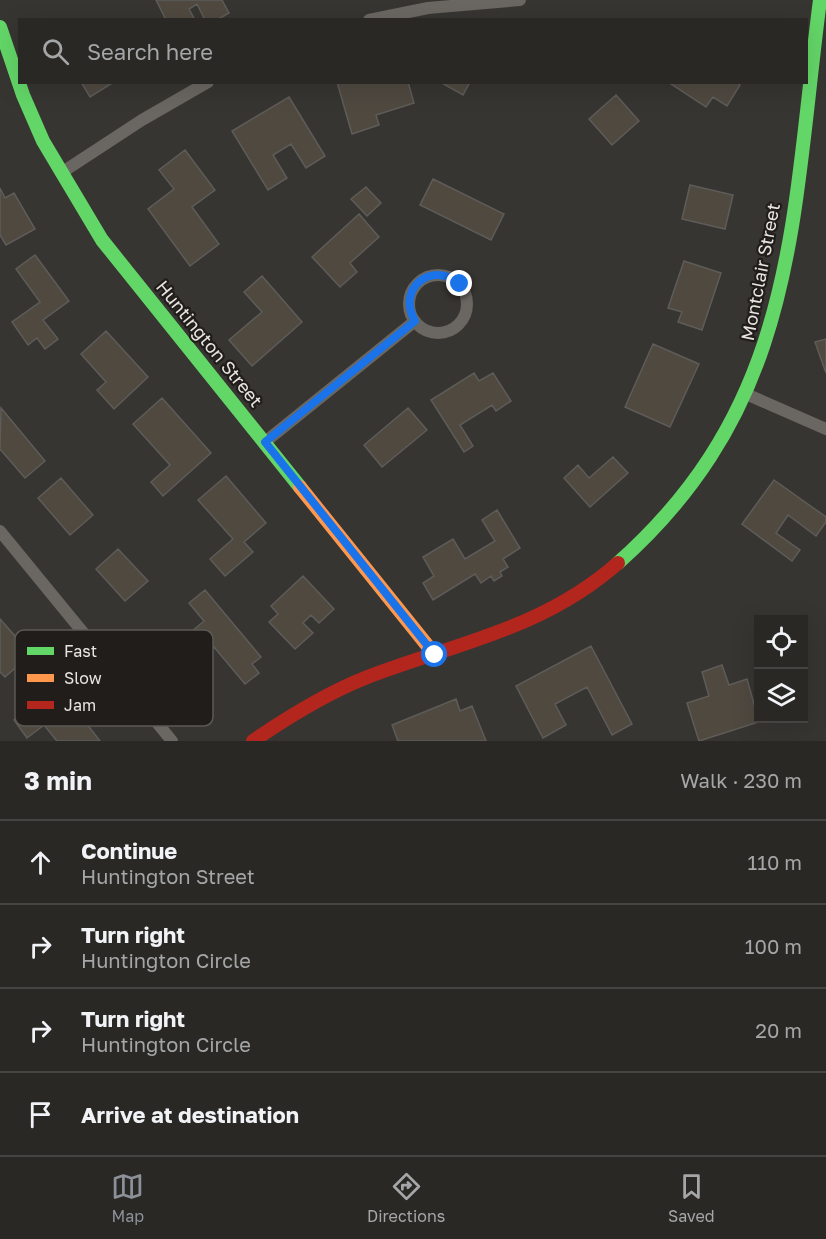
<!DOCTYPE html>
<meta charset="utf-8">
<style>
:root{--surface:#292825;--page:#353432;--text:#f1f3f6;--muted:#a5a6a7;--line:#454442;--accent:#8c9099}
body{margin:0;font-family:"Golos Text",sans-serif;background:var(--page);color:var(--text)}
.controls{position:absolute;right:18px;bottom:18px;display:grid;overflow:hidden;border-radius:0px;box-shadow:0 6px 24px #0002}
.controls button{width:54px;height:54px;display:grid;place-items:center;padding:0;border:0;border-bottom:2px solid var(--line);background:var(--surface);color:var(--text);font:30px sans-serif}
.stop{position:absolute;width:18px;height:18px;margin:-14px;border:4px solid #1a73e8;border-radius:50%;background:#fff}
.stop.end{background:#1a73e8;border-color:#fff;box-shadow:0 2px 6px #0008}
.list{margin:0;padding:0;list-style:none}
h2{display:flex;justify-content:space-between;align-items:center;height:78px;margin:0;padding:0 24px;font-size:26px}
h2 small{font-size:20px;font-weight:400;color:var(--muted)}
.list li{display:grid;grid-template-columns:39px 1fr auto;gap:18px;align-items:center;box-sizing:border-box;height:84px;padding:0 24px;border-top:2px solid var(--line)}
.list b{display:block;font-size:22px;white-space:nowrap}
.list p{margin:0;font-size:20px;white-space:nowrap;color:var(--muted)}
.list em{font-size:20px;font-style:normal;color:var(--muted)}
.icon{flex:none;width:33px;height:33px;fill:none;stroke:currentColor;stroke-width:2;stroke-linecap:round;stroke-linejoin:round}
.map{position:relative;flex:none;width:826px;height:741px;overflow:hidden}
.search{position:absolute;background:var(--surface);box-shadow:0 6px 24px #0002;left:18px;right:18px;top:18px;height:66px;display:flex;align-items:center;gap:15px;box-sizing:border-box;padding:0 21px;border-radius:0px;color:var(--muted);font-size:22px}
.sheet{height:414px;background:var(--surface)}
nav{display:flex;justify-content:space-around;align-items:center;box-sizing:border-box;height:84px;border-top:2px solid var(--line);background:var(--surface);font-size:16px;color:var(--muted)}
nav a{display:grid;justify-items:center;gap:3px}
nav .on{color:var(--accent)}
.map>svg:first-child{display:block}
.building{fill:#4f4940;stroke:#5e5c59;stroke-width:1.5}
.lines{fill:none;stroke-linecap:round;stroke-linejoin:round}
.street{stroke:#6a6661;stroke-width:12}
.fast{stroke:#63d668;stroke-width:14}
.slow{stroke:#ff974d;stroke-width:14}
.jam{stroke:#b3261e;stroke-width:14}
.route{stroke:#1a73e8;stroke-width:8}
.labels{text-anchor:middle;stroke-width:4.5;stroke-linejoin:round;paint-order:stroke}
.street-label{font-size:18px;fill:#e8e5e0;stroke:#201d1a}
.key{fill:#201d1a;stroke:#5c5955;stroke-width:1.5}
.key-label{font-size:16px;fill:#e8e5e0}
</style>
<div class="map">
<svg width="826" height="741" viewBox="0 0 826 741">
<rect width="100%" height="100%" fill="#373531"/>
<path class="building" d="M156,0H222L229,13L217,20H205L197,4L189,9L195,20H166Z
M81,82H114L90,97Z
M337,82H408L414,103L376,115L379,125L352,134Z
M440,82H470L463,95Z
M668,82H737L740,85L727,106L713,97L706,107Z
M616,95L639,121L612,145L589,119Z
M289,97L325,156L306,168L291,144L273,155L287,178L268,190L232,131Z
M185,150L215,190L192,207L219,244L190,266L148,209L174,189L159,170Z
M433,179L504,214L491,240L420,205Z
M690,185L733,195L725,229L682,219Z
M366,187L381,203L367,216L351,199Z
M0,188L5,198L14,193L35,229L6,245L0,235Z
M359,214L379,237L350,263L357,272L340,287L312,257Z
M35,255L69,301L43,320L58,339L45,349L37,338L28,345L12,322L40,302L16,269Z
M684,261L721,273L702,330L678,322L682,312L668,308Z
M262,276L302,322L252,366L229,340L262,312L244,292Z
M106,331L148,377L114,409L97,390L106,382L81,354Z
M826,339V373L815,342Z
M653,344L699,364L670,427L625,407Z
M474,373L479,381L493,373L511,401L496,411L492,405L460,425L473,446L464,452L431,400Z
M162,398L211,453L163,496L151,482L170,465L133,424Z
M1,408L45,461L25,478L0,449Z
M408,408L427,430L382,467L364,445Z
M613,457L628,473L590,507L564,478L578,465L589,478Z
M226,476L266,523L244,542L253,552L225,576L210,559L233,539L198,500Z
M61,478L93,515L70,535L38,498Z
M774,480L826,517V522L816,536L788,515L776,533L800,550L792,561L742,524Z
M497,510L520,548L503,559L508,567L500,572L502,576L494,581L491,576L481,583L475,574L433,600L423,583L434,576L423,557L453,539L465,559L495,541L482,520Z
M118,549L148,581L125,601L96,569Z
M303,576L334,609L319,623L311,615L303,623L313,633L295,649L269,622L278,614L271,606Z
M205,590L261,657L252,664L259,673L245,684L214,647L187,669L170,650L204,621L189,603Z
M0,619L31,654L5,677L0,672Z
M591,646L632,724L612,735L587,687L555,704L566,725L543,738L516,686Z
M722,665L729,685L747,679L758,718L768,719L699,741L687,703L709,696L702,672Z
M57,686L100,741H57L44,725L27,738L14,720Z
M456,699L460,711L472,706L486,741H398L392,725Z"/>
<g class="lines">
<path class="street" d="M369,20L428,8L520,0
M61,173L142,120L208,82
M409 304a29 29 0 1 1 58 0a29 29 0 1 1-58 0Z
M746,394L826,429
M265,442L415,321
M0,531L172,741"/>
<path class="fast" d="M0,27L23,95L43,141L102,240L300,487
M618,563C798,403 791,221 820,0"/>
<path class="slow" d="M300,487L435,655"/>
<path class="jam" d="M253,741C288,717 325,694 365,678C455,643 542,630 618,563"/>
</g>
<g class="lines">
<path class="route" d="M435,655L265,442L415,321C396,288 432,260 460,284"/>
</g>
<g class="labels">
<g class="street-label">
<text transform="translate(761 272) rotate(-79)" y="6">Montclair Street</text>
<text transform="translate(209 344) rotate(51)" y="6">Huntington Street</text>
</g>
</g>
<rect x="15" y="630" width="198" height="96" rx="9" class="key"/>
<rect x="27" y="647" width="27" height="8" fill="#63d668"/>
<rect x="27" y="674" width="27" height="8" fill="#ff974d"/>
<rect x="27" y="701" width="27" height="8" fill="#b3261e"/>
<g class="key-label">
<text x="64" y="657">Fast</text>
<text x="64" y="684">Slow</text>
<text x="64" y="711">Jam</text>
</g>
</svg>
<div class="controls">
<button><svg class="icon" aria-label="locate" viewBox="0 0 24 24"><circle cx="12" cy="12" r="6"/><path d="M12 2v4M12 18v4M2 12h4M18 12h4"/></svg></button>
<button><svg class="icon" aria-label="layers" viewBox="0 0 24 24"><path d="M12 4l9 5-9 5-9-5zM3 14l9 5 9-5"/></svg></button>
</div>
<div class="stop" style="left:435px;top:655px"></div>
<div class="stop end" style="left:460px;top:284px"></div>
<div class="search"><svg class="icon" aria-label="search" viewBox="0 0 24 24"><circle cx="10" cy="10" r="6"/><path d="M15 15l6 6"/></svg>Search here</div>
</div>
<section class="sheet">
<h2>3 min<small>Walk · 230 m</small></h2>
<ul class="list">
<li><svg class="icon" aria-label="ahead" viewBox="0 0 24 24"><path d="M12 20V5M6 11l6-6 6 6"/></svg><div><b>Continue</b><p>Huntington Street</p></div><em>110 m</em></li>
<li><svg class="icon" aria-label="right" viewBox="0 0 24 24"><path d="M7 20v-9h11M14 6l5 5-5 5"/></svg><div><b>Turn right</b><p>Huntington Circle</p></div><em>100 m</em></li>
<li><svg class="icon" aria-label="right" viewBox="0 0 24 24"><path d="M7 20v-9h11M14 6l5 5-5 5"/></svg><div><b>Turn right</b><p>Huntington Circle</p></div><em>20 m</em></li>
<li><svg class="icon" aria-label="arrive" viewBox="0 0 24 24"><path d="M6 21V4h12l-3 4 3 4H6"/></svg><div><b>Arrive at destination</b></div></li>
</ul>
</section>
<nav>
<a class="on"><svg class="icon" aria-label="map" viewBox="0 0 24 24"><path d="M3 6l6-2 6 2 6-2v14l-6 2-6-2-6 2zM9 4v14M15 6v14"/></svg>Map</a>
<a><svg class="icon" aria-label="directions" viewBox="0 0 24 24"><path d="M12 3l9 9-9 9-9-9zM9 14v-3h6M13 9l2 2-2 2"/></svg>Directions</a>
<a><svg class="icon" aria-label="saved" viewBox="0 0 24 24"><path d="M7 4h10v16l-5-4-5 4z"/></svg>Saved</a>
</nav>
